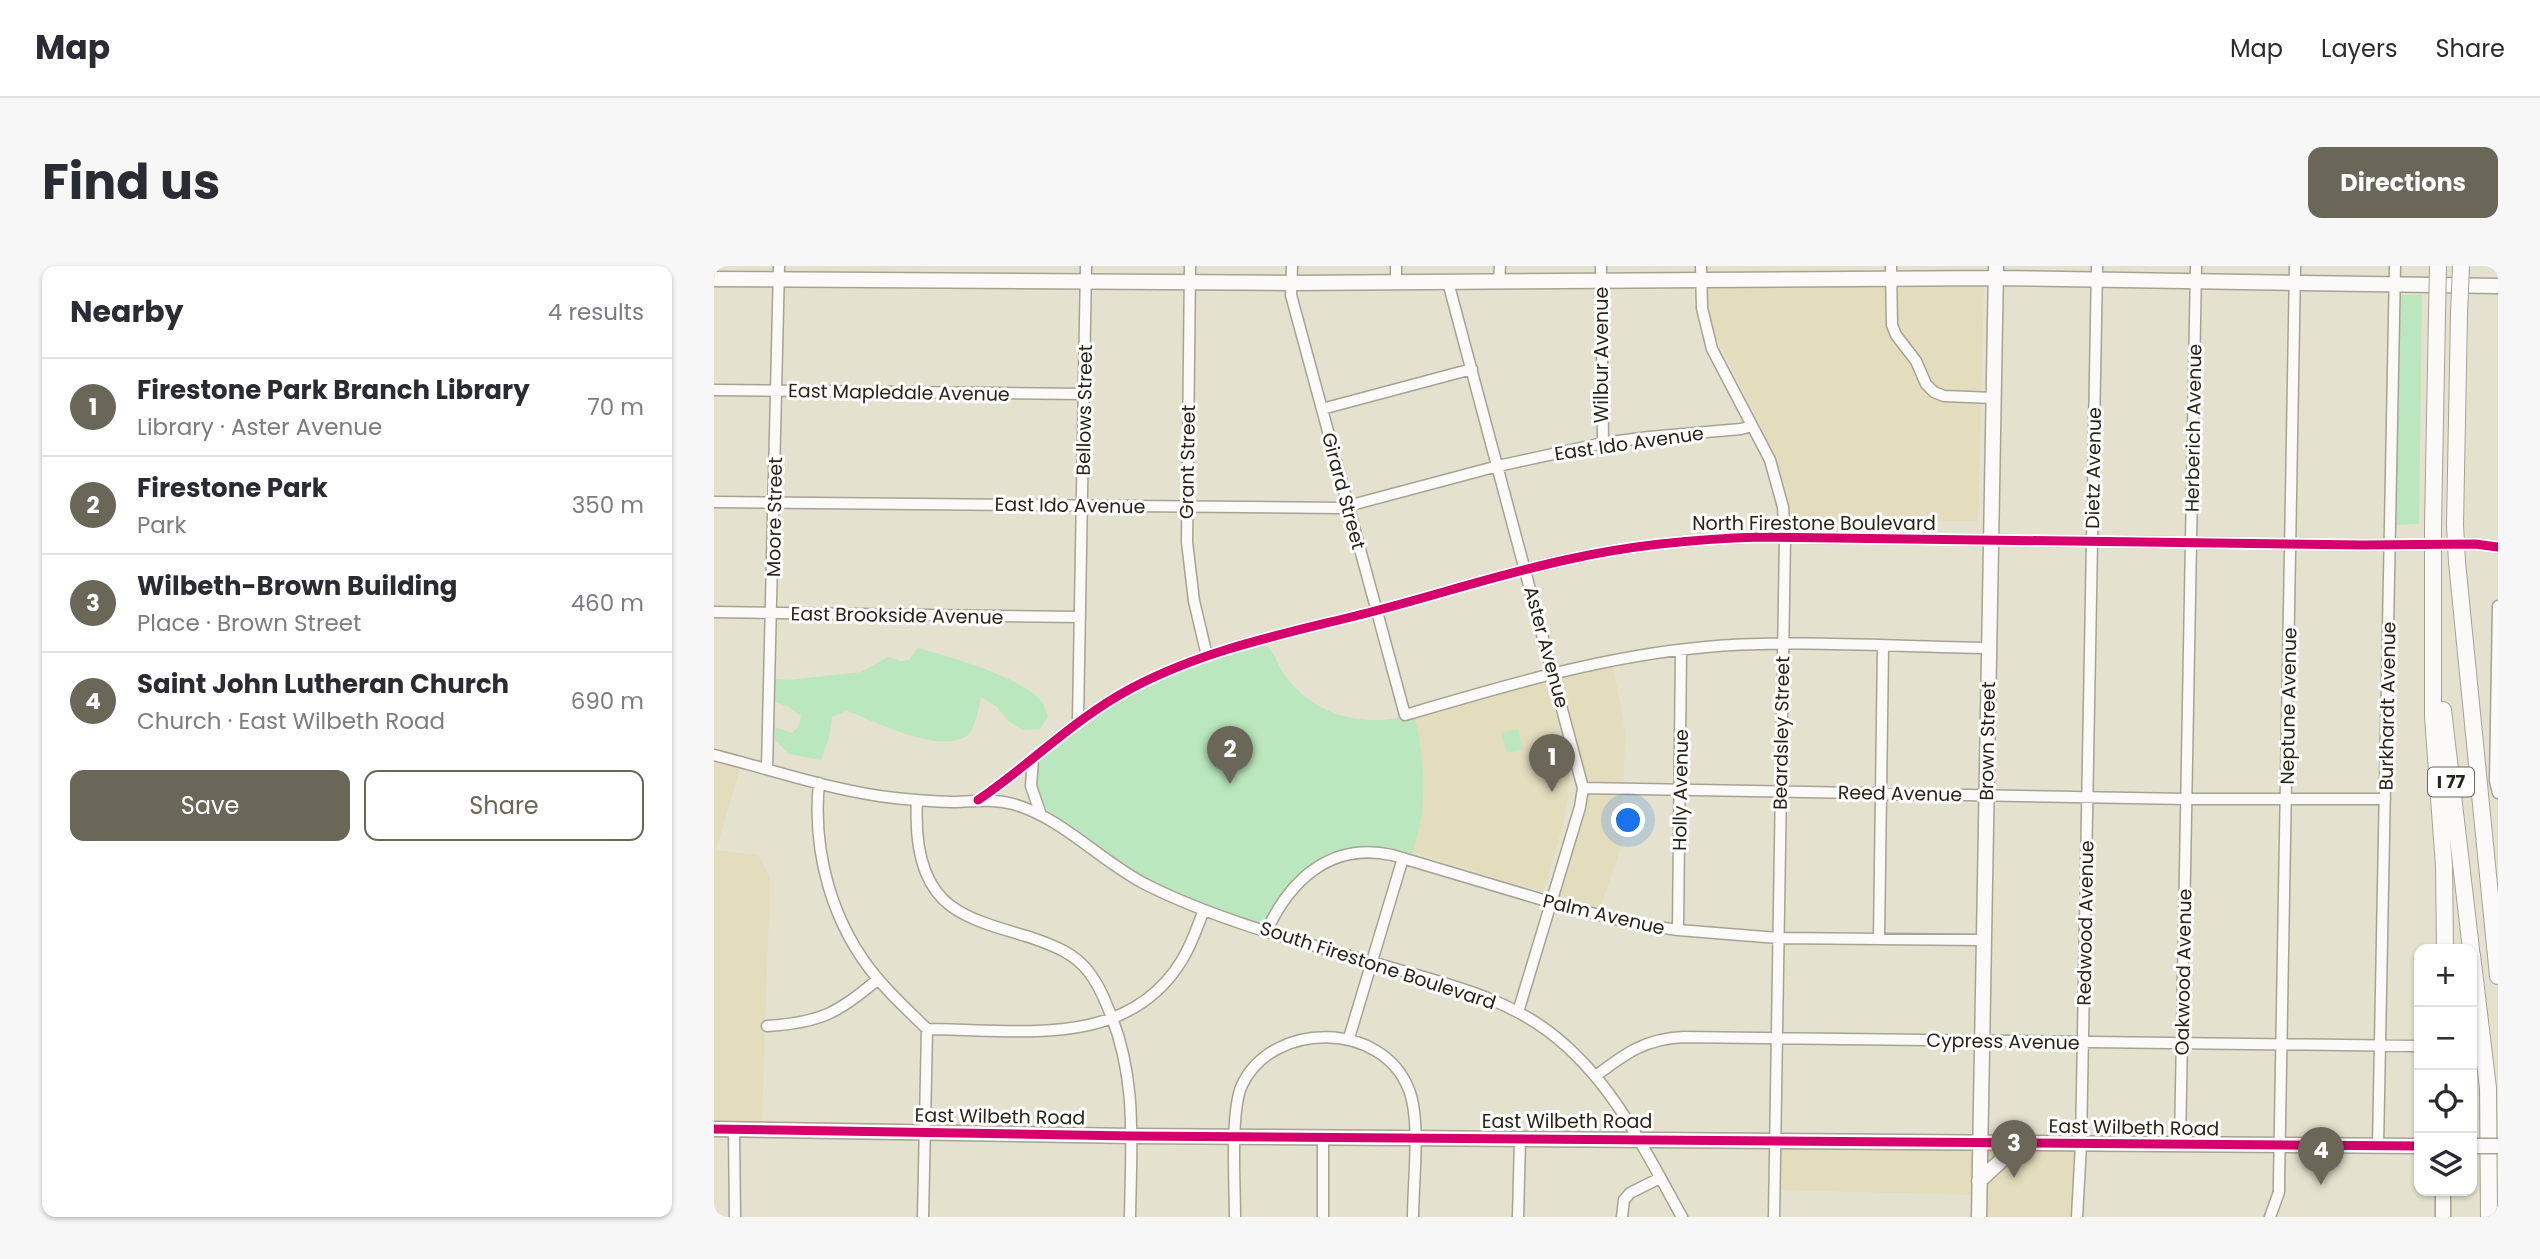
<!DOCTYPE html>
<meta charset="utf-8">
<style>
:root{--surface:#fff;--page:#f7f7f7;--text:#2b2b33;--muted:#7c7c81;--line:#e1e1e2;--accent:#6a6758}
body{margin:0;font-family:Poppins,sans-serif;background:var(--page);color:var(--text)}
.controls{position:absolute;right:21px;bottom:21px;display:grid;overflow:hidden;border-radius:14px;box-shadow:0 2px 5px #0004}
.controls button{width:63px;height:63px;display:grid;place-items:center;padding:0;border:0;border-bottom:2px solid var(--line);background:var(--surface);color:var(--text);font:35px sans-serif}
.you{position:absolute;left:915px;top:555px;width:24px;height:24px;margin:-18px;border:5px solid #fff;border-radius:50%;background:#1a73e8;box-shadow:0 0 0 10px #1a73e833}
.badge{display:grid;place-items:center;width:46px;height:46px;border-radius:50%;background:var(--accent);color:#fff;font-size:23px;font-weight:700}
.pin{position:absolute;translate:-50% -58px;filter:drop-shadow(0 2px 4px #0008)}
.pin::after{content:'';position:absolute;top:37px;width:24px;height:21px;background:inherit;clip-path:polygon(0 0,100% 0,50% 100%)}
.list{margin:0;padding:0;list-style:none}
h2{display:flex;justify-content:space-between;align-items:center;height:91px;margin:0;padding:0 28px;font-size:30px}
h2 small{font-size:23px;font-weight:400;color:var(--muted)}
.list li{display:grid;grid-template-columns:46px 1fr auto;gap:21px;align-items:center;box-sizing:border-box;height:98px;padding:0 28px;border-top:2px solid var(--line)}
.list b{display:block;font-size:26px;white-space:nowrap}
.list p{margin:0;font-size:23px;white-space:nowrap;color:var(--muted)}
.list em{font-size:23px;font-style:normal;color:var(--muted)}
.actions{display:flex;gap:14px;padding:21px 28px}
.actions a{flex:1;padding:16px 0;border:2px solid var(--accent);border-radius:14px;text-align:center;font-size:24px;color:var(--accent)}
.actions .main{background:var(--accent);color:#fff}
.icon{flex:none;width:38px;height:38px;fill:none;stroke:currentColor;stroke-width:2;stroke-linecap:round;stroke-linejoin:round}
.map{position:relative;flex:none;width:1784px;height:951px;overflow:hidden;border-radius:14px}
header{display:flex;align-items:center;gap:42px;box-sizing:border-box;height:98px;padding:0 35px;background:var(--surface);border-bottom:2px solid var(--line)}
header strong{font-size:33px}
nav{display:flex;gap:38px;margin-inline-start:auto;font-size:24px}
.intro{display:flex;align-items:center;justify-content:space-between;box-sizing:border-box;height:168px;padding:0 42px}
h1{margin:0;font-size:49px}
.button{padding:18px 32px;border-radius:14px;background:var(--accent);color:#fff;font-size:24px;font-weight:700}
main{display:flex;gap:42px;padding:0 42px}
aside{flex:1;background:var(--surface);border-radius:14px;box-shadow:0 2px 5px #0004}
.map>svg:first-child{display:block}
.built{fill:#e3ddbe}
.green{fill:#bae7be}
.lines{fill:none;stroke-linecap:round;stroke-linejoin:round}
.minor-casing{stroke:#a6a394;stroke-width:13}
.major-casing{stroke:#a6a394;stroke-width:17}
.highway-casing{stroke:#a6a394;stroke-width:18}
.minor{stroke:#fbfaf8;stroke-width:10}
.major{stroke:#fbfaf8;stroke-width:14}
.highway{stroke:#fbfaf8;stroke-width:16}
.major-bridge-casing{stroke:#a6a394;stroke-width:17;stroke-linecap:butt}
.highway-bridge-casing{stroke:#a6a394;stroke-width:18;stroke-linecap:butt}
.major-bridge{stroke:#fbfaf8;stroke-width:14}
.highway-bridge{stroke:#fbfaf8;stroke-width:16}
.cycleway-casing{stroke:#fff;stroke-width:13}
.cycleway{stroke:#d6006c;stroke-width:9}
.labels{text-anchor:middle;stroke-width:6;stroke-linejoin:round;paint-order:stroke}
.shield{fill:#fff;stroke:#68665d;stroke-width:2}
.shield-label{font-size:18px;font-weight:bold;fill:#282518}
.street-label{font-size:19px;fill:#282518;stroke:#fff}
</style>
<header>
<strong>Map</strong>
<nav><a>Map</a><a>Layers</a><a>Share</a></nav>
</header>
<div class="intro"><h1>Find us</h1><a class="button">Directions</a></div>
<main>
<aside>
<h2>Nearby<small>4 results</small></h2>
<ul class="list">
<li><span class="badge">1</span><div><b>Firestone Park Branch Library</b><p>Library · Aster Avenue</p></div><em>70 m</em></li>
<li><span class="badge">2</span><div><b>Firestone Park</b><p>Park</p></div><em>350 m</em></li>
<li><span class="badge">3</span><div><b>Wilbeth-Brown Building</b><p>Place · Brown Street</p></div><em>460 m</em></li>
<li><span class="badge">4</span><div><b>Saint John Lutheran Church</b><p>Church · East Wilbeth Road</p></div><em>690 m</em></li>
</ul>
<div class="actions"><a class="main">Save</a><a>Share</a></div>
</aside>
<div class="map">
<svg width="1784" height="951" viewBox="0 0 1784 951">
<rect width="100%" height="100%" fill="#e4e1ce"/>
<path class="built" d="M993,21H1270L1264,255L1078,256L1073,224L1045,156L998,63Z
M898,394L911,465L908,578L884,649L836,637L869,522L840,407Z
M832,416L850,482L855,515L854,532L848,563L829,626L698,586L706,558L709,509L707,478L699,451Z
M0,494L26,502L2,584L44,589L56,611L48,857H0Z
M1061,875L1367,878L1363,951H1264V929L1061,924Z"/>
<path class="green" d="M1686,29H1708L1705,258L1679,259Z
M549,378C560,383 563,398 570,408C600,451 652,463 700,448C709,483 713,522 706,558C704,569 700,579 698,590H616L597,600L580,612L560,638L552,654L546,657C464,633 397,599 332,542C323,530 318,512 325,497C331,484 346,476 357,468C416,421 478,399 549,378Z
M204,382C235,391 309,411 328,436C331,440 332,446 334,451L326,463L309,464L294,455L283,441L267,431C264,442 262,465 251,471C222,487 161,455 133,445L118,451L115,472L107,494L75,488L61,474V461L78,467L84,461L87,450L75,441L61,436V413L75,414L147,406L174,391L187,395L195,394Z
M804,463L809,483L793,487L787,467Z"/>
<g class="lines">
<defs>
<path id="minor" d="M476,0L473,276L480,335L493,390
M578,0L577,29L691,449C790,420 889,390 992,381C1085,373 1180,381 1274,382
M887,0L889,177
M987,0L988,42L998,83L1056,194L1069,241L1071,271L1060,951
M1177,0L1178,59L1182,69L1202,95L1212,118L1220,126L1230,130L1279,132
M785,15L786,0
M682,16V0
M734,16L869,522L866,541L804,746
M0,124L370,128
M608,143L758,103
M0,236L626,242L784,200L889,177L935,171L1027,163L1038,160
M1784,340L1781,515L1784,527
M0,346L366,351
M364,455L372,0
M0,489C60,504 119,525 181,532C201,534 222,536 243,536C262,535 280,533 299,538C349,552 387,596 433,619C513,659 604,680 689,705C740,720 791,733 834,765C898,813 930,883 968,951
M319,493L317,520L327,549
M53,503L65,0
M105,517C98,586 118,659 164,713C179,731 197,747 213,763C303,763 413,785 468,694C478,678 483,661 490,644
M869,522L1472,533H1671
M203,534C201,570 204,616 237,640C260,657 294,664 321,673C341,680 361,688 374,705C383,716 389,729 394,742C424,811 417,878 416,951
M264,534C317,498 361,452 418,422C493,382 579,366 661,345C726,328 790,307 856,293C918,279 982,273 1046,271L1650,279L1761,278L1784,281
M553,664C577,613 617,576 678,589L846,639L917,657L964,664L1064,672L1269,674
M964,664L967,384
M1165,673L1169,381
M53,760C105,757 125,747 164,713
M635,772L689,592
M883,809C912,787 931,773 969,771L1705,780
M20,864L21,951
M1466,879L1482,0
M1664,880L1681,0
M209,951L213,763
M521,951C521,919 516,845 528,819C559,754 669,755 695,824C707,854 699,917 699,951
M609,951V871
M804,951L806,873
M908,951L910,934L916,927L946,912
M1363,951L1367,878L1383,0
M1556,951L1565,926V915L1581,0"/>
<path id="major" d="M0,13L577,17L1281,12L1784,20
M0,863L417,870L1705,880
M1265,915L1306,877
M1729,925V951
M1265,951L1282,0"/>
<path id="highway" d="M1719,259L1723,48
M1741,259L1745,48
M1743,296L1784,710
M1719,297V451L1730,600L1731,683
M1729,444L1757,683
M1758,689L1774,822L1775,951"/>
</defs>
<use href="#minor" class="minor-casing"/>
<use href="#major" class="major-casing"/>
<use href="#highway" class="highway-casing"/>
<use href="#minor" class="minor"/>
<use href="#major" class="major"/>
<use href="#highway" class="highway"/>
<defs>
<path id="major-bridge" d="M1759,880H1784"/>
<path id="highway-bridge" d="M1723,48L1724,0
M1745,48L1747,0
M1719,259V297
M1741,259L1743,296"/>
</defs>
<use href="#major-bridge" class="major-bridge-casing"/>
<use href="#highway-bridge" class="highway-bridge-casing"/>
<use href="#major-bridge" class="major-bridge"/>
<use href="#highway-bridge" class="highway-bridge"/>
<defs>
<path id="cycleway" d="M264,534C317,498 361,452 418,422C493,382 579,366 661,345C726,328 790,307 856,293C918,279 982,273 1046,271L1650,279L1761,278L1784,281
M0,863L417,870L1705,880"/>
</defs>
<use href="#cycleway" class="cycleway-casing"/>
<use href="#cycleway" class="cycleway"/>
</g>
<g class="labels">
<rect class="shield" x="1714" y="501.5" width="46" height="29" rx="5"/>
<g class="shield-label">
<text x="1737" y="522">I 77</text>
</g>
<g class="street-label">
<text transform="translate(887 89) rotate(-90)" y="7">Wilbur Avenue</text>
<text transform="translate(185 126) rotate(1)" y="7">East Mapledale Avenue</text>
<text transform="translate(370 144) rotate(-89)" y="7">Bellows Street</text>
<text transform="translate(1479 162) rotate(-89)" y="7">Herberich Avenue</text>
<text transform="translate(915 177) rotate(-8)" y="7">East Ido Avenue</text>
<text transform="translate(473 196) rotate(-89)" y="7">Grant Street</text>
<text transform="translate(1379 202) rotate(-89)" y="7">Dietz Avenue</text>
<text transform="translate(630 225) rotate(75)" y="7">Girard Street</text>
<text transform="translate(356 239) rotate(1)" y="7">East Ido Avenue</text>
<text transform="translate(60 251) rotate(-89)" y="7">Moore Street</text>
<text x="1100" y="264">North Firestone Boulevard</text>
<text transform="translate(183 349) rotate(1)" y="7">East Brookside Avenue</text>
<text transform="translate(833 381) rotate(75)" y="7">Aster Avenue</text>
<text transform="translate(1574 440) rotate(-89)" y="7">Neptune Avenue</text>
<text transform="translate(1673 440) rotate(-89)" y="7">Burkhardt Avenue</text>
<text transform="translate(1067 467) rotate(-89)" y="7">Beardsley Street</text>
<text transform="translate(1273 475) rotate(-89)" y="7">Brown Street</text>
<text transform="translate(966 524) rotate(-89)" y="7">Holly Avenue</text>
<text transform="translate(1186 527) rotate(1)" y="7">Reed Avenue</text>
<text transform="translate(890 648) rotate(13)" y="7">Palm Avenue</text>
<text transform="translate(1371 657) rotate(-89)" y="7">Redwood Avenue</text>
<text transform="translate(664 699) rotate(18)" y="7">South Firestone Boulevard</text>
<text transform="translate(1469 706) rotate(-89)" y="7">Oakwood Avenue</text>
<text transform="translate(1289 775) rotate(1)" y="7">Cypress Avenue</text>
<text transform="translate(286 850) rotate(1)" y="7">East Wilbeth Road</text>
<text x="853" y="862">East Wilbeth Road</text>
<text transform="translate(1420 861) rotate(1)" y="7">East Wilbeth Road</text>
</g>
</g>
</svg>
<div class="controls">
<button>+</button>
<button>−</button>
<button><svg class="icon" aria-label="locate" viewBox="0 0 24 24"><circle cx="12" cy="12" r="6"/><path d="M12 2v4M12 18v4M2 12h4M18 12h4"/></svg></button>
<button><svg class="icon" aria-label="layers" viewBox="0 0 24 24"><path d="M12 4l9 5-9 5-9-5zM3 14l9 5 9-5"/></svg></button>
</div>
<div class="you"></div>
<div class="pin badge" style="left:838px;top:526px">1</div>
<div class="pin badge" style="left:516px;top:518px">2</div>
<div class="pin badge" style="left:1300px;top:912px">3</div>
<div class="pin badge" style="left:1607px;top:919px">4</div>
</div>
</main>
